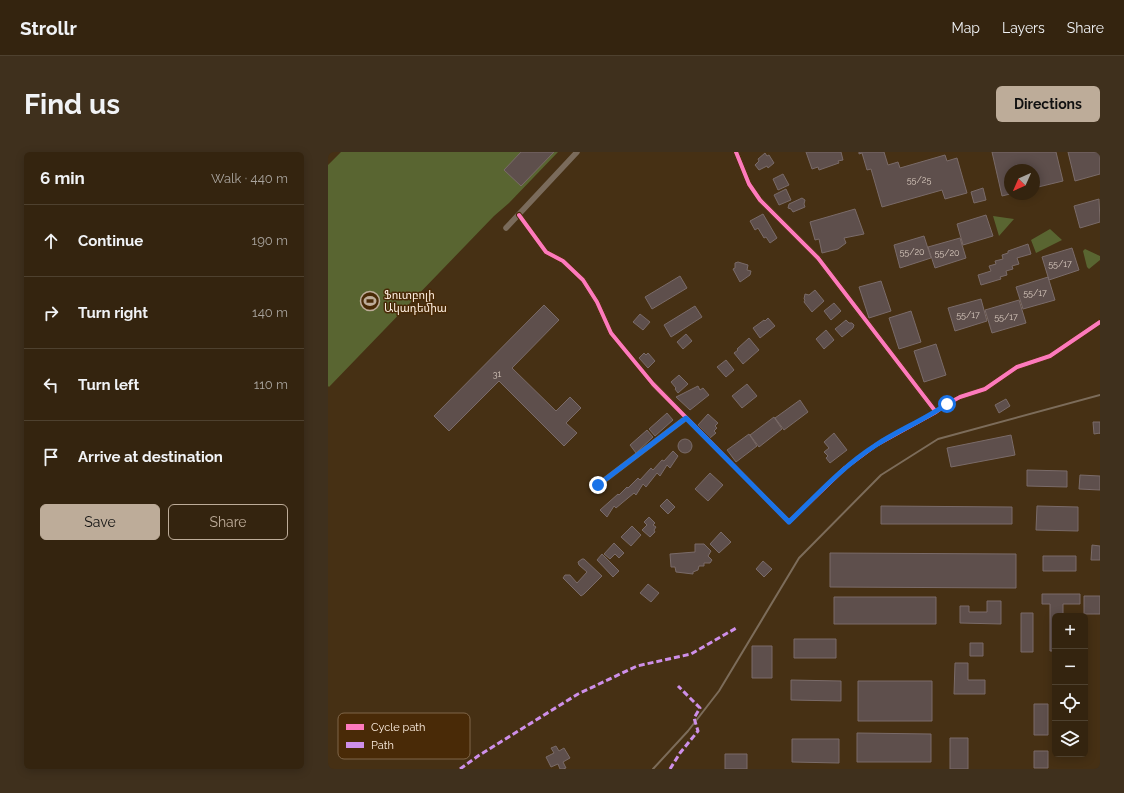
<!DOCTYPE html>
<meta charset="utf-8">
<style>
:root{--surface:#34240f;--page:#3f301d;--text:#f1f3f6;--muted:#a9a49e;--line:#4e412f;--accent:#bdac99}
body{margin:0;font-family:Raleway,"Noto Sans Armenian",sans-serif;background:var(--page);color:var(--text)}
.controls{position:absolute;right:12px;bottom:12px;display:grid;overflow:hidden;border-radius:6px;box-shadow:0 2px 10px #0003}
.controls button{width:36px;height:36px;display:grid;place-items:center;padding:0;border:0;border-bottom:1px solid var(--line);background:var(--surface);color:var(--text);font:20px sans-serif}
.compass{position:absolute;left:676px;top:12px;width:36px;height:36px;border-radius:50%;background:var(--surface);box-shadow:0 2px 10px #0003;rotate:225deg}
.stop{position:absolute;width:12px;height:12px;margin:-9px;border:3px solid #1a73e8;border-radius:50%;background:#fff}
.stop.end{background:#1a73e8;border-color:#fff;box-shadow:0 1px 4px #0008}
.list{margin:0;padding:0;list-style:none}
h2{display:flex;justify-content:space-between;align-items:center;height:52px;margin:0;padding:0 16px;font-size:17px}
h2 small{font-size:13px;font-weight:400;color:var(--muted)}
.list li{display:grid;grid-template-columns:26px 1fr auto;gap:12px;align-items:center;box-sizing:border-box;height:72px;padding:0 16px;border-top:1px solid var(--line)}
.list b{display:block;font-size:15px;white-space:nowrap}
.list em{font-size:13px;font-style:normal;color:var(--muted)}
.actions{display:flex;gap:8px;padding:12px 16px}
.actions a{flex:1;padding:9px 0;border:1px solid var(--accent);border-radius:6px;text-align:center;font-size:14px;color:var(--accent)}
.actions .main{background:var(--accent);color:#111}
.icon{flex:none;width:22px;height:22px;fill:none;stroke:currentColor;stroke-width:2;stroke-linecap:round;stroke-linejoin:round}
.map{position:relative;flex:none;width:772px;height:617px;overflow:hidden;border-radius:6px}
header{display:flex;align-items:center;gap:24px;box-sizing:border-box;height:56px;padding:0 20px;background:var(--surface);border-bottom:1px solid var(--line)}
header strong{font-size:19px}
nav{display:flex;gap:22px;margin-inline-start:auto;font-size:14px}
.intro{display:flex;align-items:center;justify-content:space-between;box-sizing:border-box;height:96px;padding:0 24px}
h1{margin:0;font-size:28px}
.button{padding:10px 18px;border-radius:6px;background:var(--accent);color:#111;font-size:14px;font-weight:700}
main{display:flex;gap:24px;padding:0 24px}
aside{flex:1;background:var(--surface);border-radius:6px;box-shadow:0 2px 10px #0003}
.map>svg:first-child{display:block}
.green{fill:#596531}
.building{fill:#5e4f4c;stroke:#7a6b69}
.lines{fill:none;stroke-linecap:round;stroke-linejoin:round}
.minor{stroke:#7a6b5b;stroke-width:5.5}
.rail{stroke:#7c6c5a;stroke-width:2}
.quiet{stroke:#ce8fe9;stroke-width:3;stroke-dasharray:6 3;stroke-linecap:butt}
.cycleway-casing{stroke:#492a07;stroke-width:6}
.cycleway{stroke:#fd7abc;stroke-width:4}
.route{stroke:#1a73e8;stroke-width:5}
.labels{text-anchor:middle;stroke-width:3;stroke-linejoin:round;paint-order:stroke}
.number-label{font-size:9px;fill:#d5c6bb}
.poi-label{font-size:11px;fill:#fdeee0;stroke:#492a07;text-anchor:start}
.key{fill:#492a07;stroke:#7f6548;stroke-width:1}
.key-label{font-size:11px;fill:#fdeee0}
</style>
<header>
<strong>Strollr</strong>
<nav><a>Map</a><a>Layers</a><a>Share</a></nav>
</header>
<div class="intro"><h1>Find us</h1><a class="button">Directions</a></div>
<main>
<aside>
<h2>6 min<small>Walk · 440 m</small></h2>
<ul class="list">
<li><svg class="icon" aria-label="ahead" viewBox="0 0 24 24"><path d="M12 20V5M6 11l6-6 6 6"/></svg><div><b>Continue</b></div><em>190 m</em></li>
<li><svg class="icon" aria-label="right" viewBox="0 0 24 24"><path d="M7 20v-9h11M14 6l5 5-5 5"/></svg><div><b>Turn right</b></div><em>140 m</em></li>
<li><svg class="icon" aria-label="left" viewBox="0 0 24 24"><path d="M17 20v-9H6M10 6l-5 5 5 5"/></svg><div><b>Turn left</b></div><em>110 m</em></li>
<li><svg class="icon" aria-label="arrive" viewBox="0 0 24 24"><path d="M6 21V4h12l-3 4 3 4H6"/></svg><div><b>Arrive at destination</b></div></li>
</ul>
<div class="actions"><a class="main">Save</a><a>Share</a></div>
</aside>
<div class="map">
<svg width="772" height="617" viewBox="0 0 772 617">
<rect width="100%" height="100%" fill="#463014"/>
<path class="green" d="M13,0H230L181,51L166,64L1,235L0,234V13Z
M665,64L686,67L671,84Z
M722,77L734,88L708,101L703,88Z
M757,97L772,104V108L761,117L759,115L755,99Z"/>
<path class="building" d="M193,0H226L193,34L176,18Z
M478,0H513L515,8L510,9L511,11L491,18L490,15L484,17Z
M531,0H556L560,13L570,10L572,16L617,3L619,9L629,6L639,41L617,47L614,38L554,55L543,17L539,18L534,1L531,2Z
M664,0H728L735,29L706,36V18H682V42L674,44Z
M740,0H772V22L747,29Z
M437,1L439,4L441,3L446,11L440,16L439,14L431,18L427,13L431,9L430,7Z
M455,22L461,33L450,38L445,27Z
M655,36L658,48L646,51L643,40Z
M458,37L463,48L451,53L446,43Z
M474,46L477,48L476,52L477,55L465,60L463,57L460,56L461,52Z
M771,47L772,70L752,76L746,54Z
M527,57L536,82L516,86L518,91L510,97L494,101L491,87L487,88L482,70Z
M435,62L449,86L442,91L438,85L436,86L430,76L427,78L422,69Z
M658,63L665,84L635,93L629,72Z
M596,84L603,106L572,116L566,93Z
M632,86L638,106L607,116L600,95Z
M700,92L703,102L689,106L691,112L684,114L685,117L678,119L679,123L672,125L673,127L653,133L650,123L663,119L661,114L668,112L667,109L675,107L674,103L680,101V99Z
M744,96L751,118L721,128L714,105Z
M410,110L420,113L419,118L423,119L422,123L412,130L405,117L407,116V111Z
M352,124L359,136L324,157L317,145Z
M720,125L727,148L695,157L688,135Z
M553,129L563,159L541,166L531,135Z
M487,138L496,149L484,160L476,150L477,148L476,147L477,142L481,143Z
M653,147L659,169L627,179L620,156Z
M691,148L698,171L664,181L657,158Z
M506,151L513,159L503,168L496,159Z
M216,153L231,168L184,216L228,259L242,245L253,256L238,271L249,281L236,294L171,229L121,279L106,264Z
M367,154L374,165L343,185L336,173Z
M583,159L593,190L571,197L561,166Z
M312,162L322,170L315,178L305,170Z
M440,166L447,174L432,186L425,176L436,168L437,169Z
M518,168L521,171H524L526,173L525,176L514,185L507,177Z
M498,178L506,188L496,197L488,187Z
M358,182L364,189L355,197L349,190Z
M421,186L431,198L415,212L406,201L410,198L409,197Z
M608,192L618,223L596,230L586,199Z
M316,201L318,203L320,201L327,209L320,216L311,206Z
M398,208L406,218L398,225L389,215Z
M351,223L360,232L350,241L347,237L348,236L343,230Z
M419,232L429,244L414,256L404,244Z
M370,234L372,238L375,236L381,243L362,258L348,245Z
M678,247L682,254L671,261L667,253Z
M472,248L480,260L456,278L447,266Z
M339,261L345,268L327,284L321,277Z
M380,262L390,271L387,274L389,276L386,279L388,281L382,286L370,273Z
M446,265L454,277L431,295L422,283Z
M765,270H772V282V281L766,282Z
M319,278L325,285L308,301L302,293Z
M506,281L519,298L502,311L498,306L500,304L496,300L501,296L496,290Z
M421,282L429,294L408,310L399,298Z
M683,283L687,303L623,315L619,296Z
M350 294a7 7 0 1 1 14 0a7 7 0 1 1-14 0Z
M345,299L350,304L342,316L339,313L332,324L329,321L318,335L315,332L308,343L306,341L288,356L286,354L279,365L272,358L290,342L291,343L299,335L300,336L310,326L312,328L323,316L325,318L334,308L336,309Z
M699,318L739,319V335L699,334Z
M382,321L395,333L380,349L367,337Z
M752,323L772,324V338L751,337Z
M339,347L347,355L340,362L332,354Z
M553,354L684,355V372H553Z
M709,354L750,355V379L708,378Z
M321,365L327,371L325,373L328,375L326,378L327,380L322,385L314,378L319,373L316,370Z
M304,374L313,383L303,394L293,385Z
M393,380L403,390L391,401L382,392Z
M286,391L296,401L291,406L287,402L282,407L276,402Z
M367,392H376L383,399L380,404L384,408L382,411H376V414H371L370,418L365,420V422L348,420L347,415H343L342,402L367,400Z
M764,393L772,394V408H763Z
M502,401L688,402V436L502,435Z
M274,402L291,419L285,425L269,408Z
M715,404H748V419H715Z
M254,407H256L274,424L256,442L253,444L235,426L237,423H242L249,431L259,420L251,413L250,410Z
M435,409L444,417L436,425L428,417Z
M320,432L331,441L323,450L312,441Z
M714,442H752V452H735V464H727V499H722V452H714Z
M756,444H772V462H756Z
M506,445H608V472H506Z
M659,449H673V472L632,471V454H641V460H659Z
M693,461H705V500H693Z
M466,487H508V506H466Z
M642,491H655V504H642Z
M424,494H444V526H424Z
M627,511H640V528H657V542H626Z
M463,528L513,529V549L463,548Z
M530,529H604V569H530Z
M706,552H720V583H706Z
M529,581L603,582V610H529Z
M622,586H640V617H622Z
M464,587H511V611L464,610Z
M228,594L231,599L236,596L242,606L235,610L238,616L235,617H232L230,612L223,615L218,605L226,601L223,596Z
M706,599H720V616H706Z
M397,602H419V617H397Z"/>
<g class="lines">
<path class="minor" d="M408,0L421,32L432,48L490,106L608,260
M191,63L218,100L235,109L255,128L269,150L283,181L325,232L461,370L517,316L548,293L608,260L619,252L632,245L657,237L689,215L722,204L772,170
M178,76L249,0
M270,333L358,266"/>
<path class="rail" d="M325,617L360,579L391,539L471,406L553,323L610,287L772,243"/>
<path class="quiet" d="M132,617L150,604L250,542L309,514L363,502L410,475
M342,617L352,601L370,579L366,566L372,556L350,534"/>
<defs>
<path id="cycleway" d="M408,0L421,32L432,48L490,106L608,260
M191,63L218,100L235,109L255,128L269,150L283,181L325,232L461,370L517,316L548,293L608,260L619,252L632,245L657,237L689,215L722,204L772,170"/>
</defs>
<use href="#cycleway" class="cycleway-casing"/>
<use href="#cycleway" class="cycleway"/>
</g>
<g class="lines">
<path class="route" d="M270,333L358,266L461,370C489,343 515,314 548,293C571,278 596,268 619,252"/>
</g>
<defs>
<symbol id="stadium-ring" viewBox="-11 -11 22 22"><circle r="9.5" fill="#492a07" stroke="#bdac99" stroke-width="1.5"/><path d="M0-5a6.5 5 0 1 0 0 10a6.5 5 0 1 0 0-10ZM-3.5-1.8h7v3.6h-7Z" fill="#bdac99"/></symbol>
</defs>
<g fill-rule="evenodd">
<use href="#stadium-ring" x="31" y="138" width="22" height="22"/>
</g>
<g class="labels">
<g class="number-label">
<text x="591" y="31">55/25</text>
<text x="584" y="103">55/20</text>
<text x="619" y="104">55/20</text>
<text x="732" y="115">55/17</text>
<text x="707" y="144">55/17</text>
<text x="640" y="166">55/17</text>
<text x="678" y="168">55/17</text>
<text x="169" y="225">31</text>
</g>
<g class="poi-label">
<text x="56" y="147">Ֆուտբոլի<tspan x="56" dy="13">Ակադեմիա</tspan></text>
</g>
</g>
<rect x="10" y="561" width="132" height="46" rx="6" class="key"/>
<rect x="18" y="572" width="18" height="6" fill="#fd7abc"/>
<rect x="18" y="590" width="18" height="6" fill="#ce8fe9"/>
<g class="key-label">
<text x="43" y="579">Cycle path</text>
<text x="43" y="597">Path</text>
</g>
</svg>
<div class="controls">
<button>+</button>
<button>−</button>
<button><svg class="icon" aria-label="locate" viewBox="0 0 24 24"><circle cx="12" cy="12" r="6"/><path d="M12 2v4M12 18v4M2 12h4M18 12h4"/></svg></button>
<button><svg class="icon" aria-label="layers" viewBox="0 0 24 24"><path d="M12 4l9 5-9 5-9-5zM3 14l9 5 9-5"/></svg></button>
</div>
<svg class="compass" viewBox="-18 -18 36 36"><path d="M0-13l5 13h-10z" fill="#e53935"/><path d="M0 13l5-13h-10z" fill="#a9a49e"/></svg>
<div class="stop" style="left:619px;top:252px"></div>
<div class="stop end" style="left:270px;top:333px"></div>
</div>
</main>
